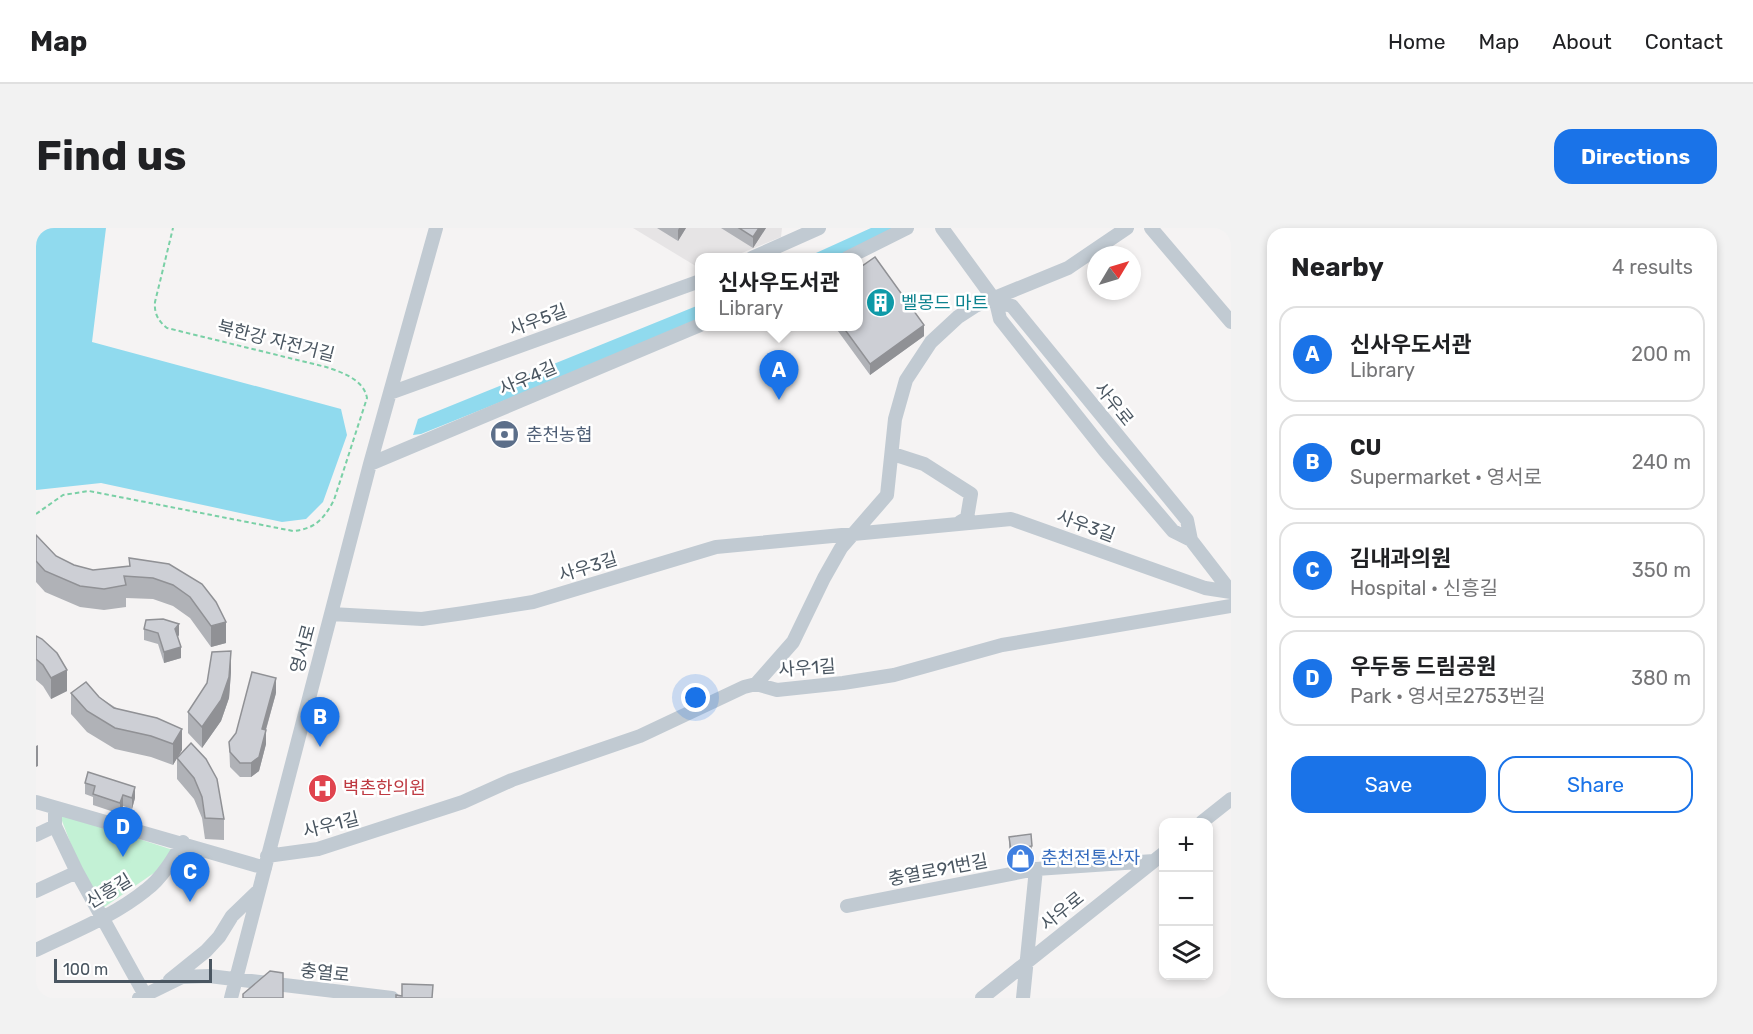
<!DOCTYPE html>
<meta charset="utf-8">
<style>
:root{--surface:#fff;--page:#f2f2f2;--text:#202124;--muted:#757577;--line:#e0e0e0;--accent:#1a73e8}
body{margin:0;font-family:Rubik,"Noto Sans KR",sans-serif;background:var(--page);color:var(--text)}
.controls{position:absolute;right:18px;bottom:18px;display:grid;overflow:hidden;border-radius:12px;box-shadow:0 3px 9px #0003}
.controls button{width:54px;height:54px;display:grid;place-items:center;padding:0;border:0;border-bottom:2px solid var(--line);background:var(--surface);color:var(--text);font:30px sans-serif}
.compass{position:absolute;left:1051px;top:18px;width:54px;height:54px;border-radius:50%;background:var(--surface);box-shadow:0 3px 9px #0003;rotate:52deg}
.scale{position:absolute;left:18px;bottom:15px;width:158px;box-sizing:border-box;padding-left:6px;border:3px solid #4a5661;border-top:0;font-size:16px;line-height:21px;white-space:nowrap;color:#4a5661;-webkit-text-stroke:4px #fff;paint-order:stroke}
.you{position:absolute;left:660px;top:470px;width:21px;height:21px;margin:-15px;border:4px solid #fff;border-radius:50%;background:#1a73e8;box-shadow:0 0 0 9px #1a73e833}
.badge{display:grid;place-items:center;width:39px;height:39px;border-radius:50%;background:var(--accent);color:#fff;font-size:20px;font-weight:700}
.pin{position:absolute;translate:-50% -50px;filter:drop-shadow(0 2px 3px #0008)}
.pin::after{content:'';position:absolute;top:32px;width:21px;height:18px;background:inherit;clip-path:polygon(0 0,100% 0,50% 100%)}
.popup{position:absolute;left:659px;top:25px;width:168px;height:78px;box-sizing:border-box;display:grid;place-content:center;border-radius:12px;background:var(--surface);filter:drop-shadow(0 2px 4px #0005);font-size:20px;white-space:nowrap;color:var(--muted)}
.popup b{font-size:22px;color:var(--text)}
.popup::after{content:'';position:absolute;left:50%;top:100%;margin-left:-12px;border:12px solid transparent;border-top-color:var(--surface)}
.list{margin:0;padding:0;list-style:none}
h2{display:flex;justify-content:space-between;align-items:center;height:78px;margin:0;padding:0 24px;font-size:26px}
h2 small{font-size:20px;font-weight:400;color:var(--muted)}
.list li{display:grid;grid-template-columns:39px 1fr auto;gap:18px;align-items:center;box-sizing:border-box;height:96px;margin:0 12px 12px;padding:0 12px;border:2px solid var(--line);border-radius:18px}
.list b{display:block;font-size:22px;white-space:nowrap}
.list p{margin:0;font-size:20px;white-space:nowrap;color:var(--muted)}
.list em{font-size:20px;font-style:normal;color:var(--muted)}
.actions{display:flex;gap:12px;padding:18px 24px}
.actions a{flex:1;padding:14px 0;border:2px solid var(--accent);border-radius:18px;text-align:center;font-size:21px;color:var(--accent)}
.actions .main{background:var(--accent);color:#fff}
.icon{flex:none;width:33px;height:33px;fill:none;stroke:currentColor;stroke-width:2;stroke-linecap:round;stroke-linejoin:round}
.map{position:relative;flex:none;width:1195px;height:770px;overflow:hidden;border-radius:18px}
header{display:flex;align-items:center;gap:36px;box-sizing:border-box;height:84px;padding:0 30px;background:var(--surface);border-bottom:2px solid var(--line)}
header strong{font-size:28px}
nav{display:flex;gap:33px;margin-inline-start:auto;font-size:21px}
.intro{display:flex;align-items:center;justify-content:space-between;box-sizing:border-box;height:144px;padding:0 36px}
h1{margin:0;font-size:42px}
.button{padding:15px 27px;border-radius:18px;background:var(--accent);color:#fff;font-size:21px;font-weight:700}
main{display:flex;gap:36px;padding:0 36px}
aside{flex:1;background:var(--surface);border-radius:18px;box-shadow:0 3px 9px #0003}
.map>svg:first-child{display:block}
.education{fill:#e6e4e5}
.green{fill:#c3f1d5}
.water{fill:#90daee}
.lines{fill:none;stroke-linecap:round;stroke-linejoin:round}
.path{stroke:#7ad0a6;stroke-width:2;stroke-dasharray:4.5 3;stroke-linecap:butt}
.minor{stroke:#c1cad2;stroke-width:14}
.wall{fill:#b0b2b7}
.shaded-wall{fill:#909195}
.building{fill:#cdcfd5;stroke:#909195;stroke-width:1.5}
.labels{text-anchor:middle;stroke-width:5;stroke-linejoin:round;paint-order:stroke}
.culture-label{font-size:18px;fill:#0d838f;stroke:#fff;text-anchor:start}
.street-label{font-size:18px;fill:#4a5661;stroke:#fff}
.service-label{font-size:18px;fill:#4e5e75;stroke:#fff;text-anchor:start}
.health-label{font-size:18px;fill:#be3a42;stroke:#fff;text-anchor:start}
.shop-label{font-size:18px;fill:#366cbe;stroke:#fff;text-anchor:start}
</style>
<header>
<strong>Map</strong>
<nav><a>Home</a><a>Map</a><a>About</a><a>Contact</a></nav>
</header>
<div class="intro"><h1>Find us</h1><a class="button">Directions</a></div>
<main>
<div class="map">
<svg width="1195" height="770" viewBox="0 0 1195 770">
<rect width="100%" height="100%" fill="#f5f3f3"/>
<path class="education" d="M597,0H746L745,9L696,29L664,30L663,40Z"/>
<path class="green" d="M23,585L137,622L131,636L67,680L44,640Z"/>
<path class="water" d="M0,0H70L56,114L305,181L311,207L287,274L270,291L246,294L65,255L0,262Z
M835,0H855L857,7L803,29L769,30Z
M663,77V94L385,206L377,207L382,191Z"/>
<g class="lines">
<path class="path" d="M0,286L27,267L53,263L257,303C279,301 288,291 298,272L331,170C328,152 306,144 290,139L131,100C122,93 118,85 119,74L137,0"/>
<path class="minor" d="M906,0L960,74L964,91L1068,222L1137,303L1155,312
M1115,0L1195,94
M716,30L783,0
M811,30L871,0
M960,74L976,78L1151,292L1155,312L1195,364
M354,165L664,53
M857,226L888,236L935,266L931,290L924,294
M334,236L664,97
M295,386L386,391L428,385L497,374L680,319L975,291L1169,360L1195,364
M720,456L757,414L788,350L805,320L851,267L859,191L870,152L895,114L922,89L939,78L1032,40L1091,0
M0,574L229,640
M19,580V598L41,644L109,767
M1166,594L1195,571
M0,607L19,598
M231,628L282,621L427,574L476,552L604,508L708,459L720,456L741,462L807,455L858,447L966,417L1195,378
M0,663L41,644
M811,678L1000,641L1118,633
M0,722C37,704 78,688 110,662C126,650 137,631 147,614
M134,752L170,723L183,709L196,688L223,662
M103,770L146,749L173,748L356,770
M195,770L334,236L400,0
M946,770L1128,625
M987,770L1000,641"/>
</g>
<path class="wall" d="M621,0H650L642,13Z
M685,0H730L717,20Z
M799,99H822L888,108L834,147Z
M0,307L20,328L38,337L57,342L93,338V330L133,336L190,415L175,419L154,390L137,378L117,371L90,370V379L68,382L44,379L9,364L0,354Z
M108,401L143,407L142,409L145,430L128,435L122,416L108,412Z
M0,408L31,463L15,471L7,458L0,452Z
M195,444L193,470L185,493L166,520L152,505V484Z
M35,465L63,469L146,522L142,529L155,515L188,591V612L169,611L166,590L158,571L141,551V530L137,537L115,529L79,521L51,504L35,486Z
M240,465L230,502V516L223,543L215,549H204L194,539L193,514Z
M49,555L99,570L96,581L87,578L84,586L57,577V569L49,566Z
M973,609L996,618V633L975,637L973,623Z"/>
<path class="shaded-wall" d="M643,0H650L642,13V2Z
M723,0H730L717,20V9Z
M888,97V108L834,147V136Z
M190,394V415L175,419V398Z
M143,396V407L139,412V401Z
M145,419V430L128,435V424Z
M195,423V444L193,470L185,493L166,520V499Z
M31,442V463L15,471V450Z
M240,450V465L226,515V501Z
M146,501V522L137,537V516Z
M230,502V516L223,543L215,549V535Z
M2,517V538L0,539V518Z
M99,559V570L96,581V570Z
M87,567V578L84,586V575Z"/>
<path class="building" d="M703,0H723L717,9Z
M839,29L888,97L834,136L807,99H822V41Z
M0,307L20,328L38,337L57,342L94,338L93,330L133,336L166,356L180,374L190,394L175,398L154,369L137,357L117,350L88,348L90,357L68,361L44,358L9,343L0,333Z
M127,391L143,396L139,401L145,419L128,424L122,405L108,401L110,392Z
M0,408L6,411L21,425L31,442L15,450L7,437L0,431Z
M195,423L193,449L185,472L166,499L152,484L171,455L176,424Z
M216,444L240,450L226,501L230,502L223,529L215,535H204L194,524L193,514L200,505Z
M50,454L63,469L78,480L121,490L146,501L137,516L115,508L79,500L51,483L35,465Z
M155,515L170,531L181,551L188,591L169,590L166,569L158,550L141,530Z
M52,544L99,559L96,570L87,567L84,575L57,566L59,558L49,555Z
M995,606L996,618L975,622L973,609Z
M234,743L247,745V770H207V766Z
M366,756L397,757L396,770H360V767L366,768Z"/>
<defs>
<symbol id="building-disc" viewBox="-11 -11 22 22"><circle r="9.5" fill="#0f9aa8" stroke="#fff"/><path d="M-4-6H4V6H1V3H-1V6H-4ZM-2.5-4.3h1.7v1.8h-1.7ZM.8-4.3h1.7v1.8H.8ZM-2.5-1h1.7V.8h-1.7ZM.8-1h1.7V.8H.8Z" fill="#fff"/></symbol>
<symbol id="bank-disc" viewBox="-11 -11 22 22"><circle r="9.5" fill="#5c6f8a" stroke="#fff"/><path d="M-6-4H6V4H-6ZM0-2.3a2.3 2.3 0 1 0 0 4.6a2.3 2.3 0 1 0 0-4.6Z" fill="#fff"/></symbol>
<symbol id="hospital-disc" viewBox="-11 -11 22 22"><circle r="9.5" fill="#e0444e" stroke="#fff"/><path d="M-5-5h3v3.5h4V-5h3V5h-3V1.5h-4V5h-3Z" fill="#fff"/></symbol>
<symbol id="shop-disc" viewBox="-11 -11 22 22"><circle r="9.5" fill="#3f7fe0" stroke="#fff"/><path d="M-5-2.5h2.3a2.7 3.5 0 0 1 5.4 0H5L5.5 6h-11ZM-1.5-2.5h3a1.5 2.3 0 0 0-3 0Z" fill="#fff"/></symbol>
</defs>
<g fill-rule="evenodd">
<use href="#building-disc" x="828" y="58" width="33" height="33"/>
<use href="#bank-disc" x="452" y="190" width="33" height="33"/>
<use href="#hospital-disc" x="270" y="544" width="33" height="33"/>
<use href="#shop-disc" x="968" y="614" width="33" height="33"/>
</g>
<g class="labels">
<g class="culture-label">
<text x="865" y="81">벨몽드 마트</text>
</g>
<g class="street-label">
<text transform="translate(502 92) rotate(-20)" y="6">사우5길</text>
<text transform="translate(240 113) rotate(14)" y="6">북한강 자전거길</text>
<text transform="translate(492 150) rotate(-23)" y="6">사우4길</text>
<text transform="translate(1078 176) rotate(51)" y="6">사우로</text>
<text transform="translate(1050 298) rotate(20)" y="6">사우3길</text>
<text transform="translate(552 339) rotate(-17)" y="6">사우3길</text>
<text transform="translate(267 421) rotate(-75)" y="6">영서로</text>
<text transform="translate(771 440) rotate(-4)" y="6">사우1길</text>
<text transform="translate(295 597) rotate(-14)" y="6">사우1길</text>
<text transform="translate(902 642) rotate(-11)" y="6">충열로91번길</text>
<text transform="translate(73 663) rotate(-31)" y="6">신흥길</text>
<text transform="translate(1026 683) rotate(-39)" y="6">사우로</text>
<text transform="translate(289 745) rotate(6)" y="6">충열로</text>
</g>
<g class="service-label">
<text x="490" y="213">춘천농협</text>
</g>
<g class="health-label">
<text x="307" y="566">벽촌한의원</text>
</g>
<g class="shop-label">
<text x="1005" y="636">춘천전통산자</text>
</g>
</g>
</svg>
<div class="controls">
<button>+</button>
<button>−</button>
<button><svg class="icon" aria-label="layers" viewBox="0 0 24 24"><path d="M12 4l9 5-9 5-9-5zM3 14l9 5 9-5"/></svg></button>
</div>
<svg class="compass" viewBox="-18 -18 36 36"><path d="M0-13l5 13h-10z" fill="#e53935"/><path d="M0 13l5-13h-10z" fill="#757577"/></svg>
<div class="scale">100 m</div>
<div class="you"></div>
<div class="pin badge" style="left:743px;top:172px">A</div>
<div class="popup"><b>신사우도서관</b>Library</div>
<div class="pin badge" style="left:284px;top:519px">B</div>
<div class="pin badge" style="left:154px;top:674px">C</div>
<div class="pin badge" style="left:87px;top:629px">D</div>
</div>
<aside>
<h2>Nearby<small>4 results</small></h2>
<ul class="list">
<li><span class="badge">A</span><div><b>신사우도서관</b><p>Library</p></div><em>200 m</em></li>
<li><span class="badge">B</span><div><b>CU</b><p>Supermarket · 영서로</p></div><em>240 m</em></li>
<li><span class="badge">C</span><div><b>김내과의원</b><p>Hospital · 신흥길</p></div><em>350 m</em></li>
<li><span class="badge">D</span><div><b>우두동 드림공원</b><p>Park · 영서로2753번길</p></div><em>380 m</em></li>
</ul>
<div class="actions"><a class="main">Save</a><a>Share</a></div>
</aside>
</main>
